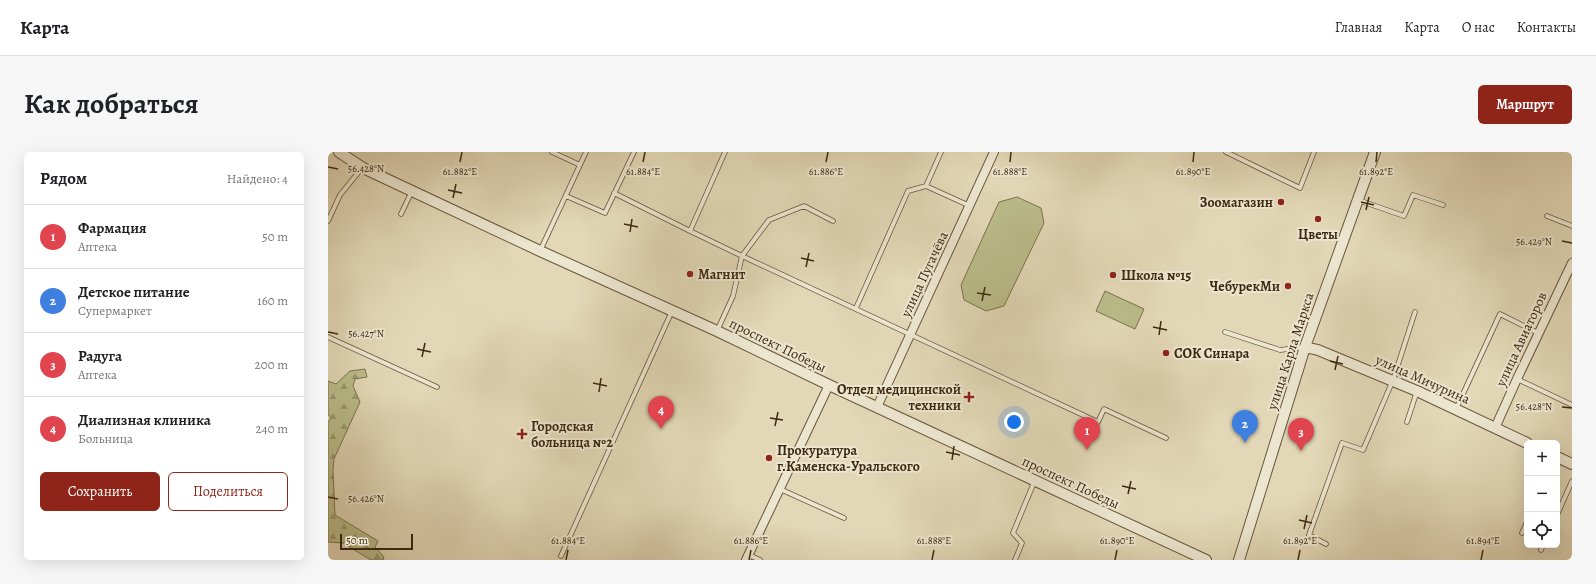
<!DOCTYPE html>
<html lang="ru">
<meta charset="utf-8">
<style>
:root{--surface:#fff;--page:#f6f6f6;--text:#202124;--muted:#757577;--line:#e0e0e0;--accent:#8f2418}
body{margin:0;font-family:Alegreya,serif;background:var(--page);color:var(--text)}
.controls{position:absolute;right:12px;bottom:12px;display:grid;overflow:hidden;border-radius:6px;box-shadow:0 4px 16px #0002}
.controls button{width:36px;height:36px;display:grid;place-items:center;padding:0;border:0;border-bottom:1px solid var(--line);background:var(--surface);color:var(--text);font:20px sans-serif}
.scale{position:absolute;left:12px;bottom:10px;width:73px;box-sizing:border-box;padding-left:4px;border:2px solid #3f2911;border-top:0;font-size:11px;line-height:14px;white-space:nowrap;color:#3f2911;-webkit-text-stroke:3px #ece6d0;paint-order:stroke}
.you{position:absolute;left:686px;top:270px;width:14px;height:14px;margin:-10px;border:3px solid #fff;border-radius:50%;background:#1a73e8;box-shadow:0 0 0 6px #1a73e833}
.badge{display:grid;place-items:center;width:26px;height:26px;border-radius:50%;background:var(--accent);color:#fff;font-size:13px;font-weight:700}
.pin{position:absolute;translate:-50% -33px;filter:drop-shadow(0 1px 2px #0008)}
.pin::after{content:'';position:absolute;top:21px;width:14px;height:12px;background:inherit;clip-path:polygon(0 0,100% 0,50% 100%)}
.list{margin:0;padding:0;list-style:none}
h2{display:flex;justify-content:space-between;align-items:center;height:52px;margin:0;padding:0 16px;font-size:17px}
h2 small{font-size:13px;font-weight:400;color:var(--muted)}
.list li{display:grid;grid-template-columns:26px 1fr auto;gap:12px;align-items:center;box-sizing:border-box;height:64px;padding:0 16px;border-top:1px solid var(--line)}
.list b{display:block;font-size:15px;white-space:nowrap}
.list p{margin:0;font-size:13px;white-space:nowrap;color:var(--muted)}
.list em{font-size:13px;font-style:normal;color:var(--muted)}
.actions{display:flex;gap:8px;padding:12px 16px}
.actions a{flex:1;padding:9px 0;border:1px solid var(--accent);border-radius:6px;text-align:center;font-size:14px;color:var(--accent)}
.actions .main{background:var(--accent);color:#fff}
.icon{flex:none;width:22px;height:22px;fill:none;stroke:currentColor;stroke-width:2;stroke-linecap:round;stroke-linejoin:round}
.map{position:relative;flex:none;width:1244px;height:408px;overflow:hidden;border-radius:6px}
header{display:flex;align-items:center;gap:24px;box-sizing:border-box;height:56px;padding:0 20px;background:var(--surface);border-bottom:1px solid var(--line)}
header strong{font-size:19px}
nav{display:flex;gap:22px;margin-inline-start:auto;font-size:14px}
.intro{display:flex;align-items:center;justify-content:space-between;box-sizing:border-box;height:96px;padding:0 24px}
h1{margin:0;font-size:28px}
.button{padding:10px 18px;border-radius:6px;background:var(--accent);color:#fff;font-size:14px;font-weight:700}
main{display:flex;gap:24px;padding:0 24px}
aside{flex:1;background:var(--surface);border-radius:6px;box-shadow:0 4px 16px #0002}
.map>svg:first-child{display:block}
.forest{fill:url(#forest-firs);stroke:#7c724e}
.pitch{fill:#babc8a;stroke:#7c724e}
.lines{fill:none;stroke-linecap:round;stroke-linejoin:round}
.service-casing{stroke:#68553a;stroke-width:5.5}
.minor-casing{stroke:#68553a;stroke-width:10}
.tertiary-casing{stroke:#68553a;stroke-width:12}
.service{stroke:#ece6d0;stroke-width:4}
.minor{stroke:#ece6d0;stroke-width:8}
.tertiary{stroke:#ece6d0;stroke-width:10}
.ticks{fill:none;stroke:#3f2911;stroke-width:1.5}
.poi-dot{fill:#8f2418;stroke:#ece6d0;stroke-width:1.5}
.labels{text-anchor:middle;stroke-width:4;stroke-linejoin:round;paint-order:stroke}
.poi-label{font-size:14px;font-weight:bold;fill:#3f2911;stroke:#ece6d0;text-anchor:start}
.street-label{font-size:14px;fill:#3f2911;stroke:#ece6d0}
.ticks-label{font-size:10px;text-anchor:middle;fill:#3f2911;stroke:#ece6d0;stroke-width:4;stroke-linejoin:round;paint-order:stroke}
</style>
<header>
<strong>Карта</strong>
<nav><a>Главная</a><a>Карта</a><a>О нас</a><a>Контакты</a></nav>
</header>
<div class="intro"><h1>Как добраться</h1><a class="button">Маршрут</a></div>
<main>
<aside>
<h2>Рядом<small>Найдено: 4</small></h2>
<ul class="list">
<li><span class="badge" style="background:#e0444e">1</span><div><b>Фармация</b><p>Аптека</p></div><em>50 m</em></li>
<li><span class="badge" style="background:#3f7fe0">2</span><div><b>Детское питание</b><p>Супермаркет</p></div><em>160 m</em></li>
<li><span class="badge" style="background:#e0444e">3</span><div><b>Радуга</b><p>Аптека</p></div><em>200 m</em></li>
<li><span class="badge" style="background:#e0444e">4</span><div><b>Диализная клиника</b><p>Больница</p></div><em>240 m</em></li>
</ul>
<div class="actions"><a class="main">Сохранить</a><a>Поделиться</a></div>
</aside>
<div class="map">
<svg width="1244" height="408" viewBox="0 0 1244 408">
<defs>
<pattern id="forest-firs" width="22" height="20" patternUnits="userSpaceOnUse"><rect width="22" height="20" fill="#babc8a"/><path d="M5 1l3.5 6h-7zM16 11l3.5 6h-7z" fill="#99996f"/></pattern>
</defs>
<rect width="100%" height="100%" fill="#e2d8b7"/>
<filter id="stains"><feTurbulence type="fractalNoise" baseFrequency=".005" numOctaves="4"/><feColorMatrix values="0 0 0 0 .2 0 0 0 0 .09 0 0 0 0 .02 0 0 0 .5 -.17"/></filter>
<radialGradient id="worn" r=".72"><stop offset=".6" stop-color="#630" stop-opacity="0"/><stop offset="1" stop-color="#630" stop-opacity=".3"/></radialGradient>
<path class="forest" d="M37,217L39,225L27,227L25,234L32,250L6,307L5,318L7,363L50,389L47,395L56,405L55,408H43L15,391L0,390V270L3,266L0,262V229L8,232L22,219Z"/>
<path class="pitch" d="M689,45L713,56L716,71L676,154L658,159L636,148L633,133L671,50Z
M777,139L816,157L807,177L768,159Z"/>
<g class="lines">
<defs>
<path id="service" d="M224,0L252,13
M397,0L362,79L414,104L441,68L476,54L505,69
M613,0L598,34L642,54
M898,0L972,36L986,0
M286,41L362,79
M238,44L277,61L306,0
M1030,48L1076,64L1085,43L1115,53
M73,62L84,39
M1219,64L1244,74
M0,69L12,43L34,16
M212,99L258,0
M528,156L580,39L598,34
M389,179L405,144L414,104L770,270L776,257L838,286
M897,180L952,198L976,195
M0,185L109,235
M1189,227L1244,253
M1128,257L1172,162L1210,181
M1079,270L1089,239
M452,337L516,366
M1229,363L1244,329
M1194,381L1199,370
M998,392L981,383L1014,291L1035,298L1065,228L1087,160
M1213,398L1215,393
M421,403L432,408
M233,404L344,159
M687,408L694,391L685,381L707,328"/>
<path id="minor" d="M549,255L666,0
M1167,276L1189,227L1244,111
M418,408L501,233"/>
<path id="tertiary" d="M11,0L35,16L212,99L389,179L501,233L878,408
M977,195L990,198L1089,239L1199,291
M1229,305L1244,312
M911,408L977,195L1047,0"/>
</defs>
<use href="#service" class="service-casing"/>
<use href="#minor" class="minor-casing"/>
<use href="#tertiary" class="tertiary-casing"/>
<use href="#service" class="service"/>
<use href="#minor" class="minor"/>
<use href="#tertiary" class="tertiary"/>
</g>
<path class="ticks" d="M132,10L134,0M315,10L317,0M498,10L500,0M682,10L683,0M865,10L866,0M1048,10L1049,0M0,15L10,17M120,38L134,41M125,46L128,32M1033,50L1046,53M1038,58L1041,45M296,72L310,75M302,80L304,67M1234,89L1244,91M473,106L486,109M478,115L481,101M649,141L663,143M654,149L657,135M825,175L839,178M0,180L10,182M831,183L833,169M89,197L103,200M94,205L97,191M1002,209L1015,212M1007,218L1010,204M265,231L279,234M271,240L273,226M1234,255L1244,256M442,266L455,268M447,274L450,260M618,300L632,303M624,308L626,294M794,334L808,337M800,342L803,329M0,345L10,347M971,368L984,371M976,377L979,363M238,408L240,398M421,408L423,398M604,408L606,398M787,408L789,398M970,408L972,398M1153,408L1155,398"/>
<g class="poi-dot">
<circle cx="953" cy="50" r="4"/>
<circle cx="990" cy="67" r="4"/>
<circle cx="362" cy="122" r="4"/>
<circle cx="785" cy="123" r="4"/>
<circle cx="960" cy="134" r="4"/>
<circle cx="838" cy="201" r="4"/>
<path d="M639 239h4v4h4v4h-4v4h-4v-4h-4v-4h4z"/>
<path d="M192 276h4v4h4v4h-4v4h-4v-4h-4v-4h4z"/>
<circle cx="441" cy="306" r="4"/>
</g>
<g class="labels">
<g class="poi-label">
<text x="945" y="55" text-anchor="end">Зоомагазин</text>
<text x="990" y="87" text-anchor="middle">Цветы</text>
<text x="370" y="127">Магнит</text>
<text x="793" y="128">Школа №15</text>
<text x="952" y="139" text-anchor="end">ЧебурекМи</text>
<text x="846" y="206">СОК Синара</text>
<text x="633" y="242" text-anchor="end">Отдел медицинской<tspan x="633" dy="16">техники</tspan></text>
<text x="203" y="279">Городская<tspan x="203" dy="16">больница №2</tspan></text>
<text x="449" y="303">Прокуратура<tspan x="449" dy="16">г.Каменска-Уральского</tspan></text>
</g>
<g class="street-label">
<text transform="translate(596 122) rotate(-65)" y="5">улица Пугачёва</text>
<text transform="translate(1193 187) rotate(-65)" y="5">улица Авиаторов</text>
<text transform="translate(450 193) rotate(26)" y="5">проспект Победы</text>
<text transform="translate(962 199) rotate(-72)" y="5">улица Карла Маркса</text>
<text transform="translate(1095 227) rotate(24)" y="5">улица Мичурина</text>
<text transform="translate(743 330) rotate(25)" y="5">проспект Победы</text>
</g>
</g>
<g class="ticks-label">
<text x="38" y="20">56.428°N</text>
<text x="132" y="23">61.882°E</text>
<text x="315" y="23">61.884°E</text>
<text x="498" y="23">61.886°E</text>
<text x="682" y="23">61.888°E</text>
<text x="865" y="23">61.890°E</text>
<text x="1048" y="23">61.892°E</text>
<text x="1206" y="93">56.429°N</text>
<text x="38" y="185">56.427°N</text>
<text x="1206" y="258">56.428°N</text>
<text x="38" y="350">56.426°N</text>
<text x="240" y="392">61.884°E</text>
<text x="423" y="392">61.886°E</text>
<text x="606" y="392">61.888°E</text>
<text x="789" y="392">61.890°E</text>
<text x="972" y="392">61.892°E</text>
<text x="1155" y="392">61.894°E</text>
</g>
<rect width="100%" height="100%" filter="url(#stains)"/>
<rect width="100%" height="100%" fill="url(#worn)"/>
</svg>
<div class="controls">
<button>+</button>
<button>−</button>
<button><svg class="icon" aria-label="locate" viewBox="0 0 24 24"><circle cx="12" cy="12" r="6"/><path d="M12 2v4M12 18v4M2 12h4M18 12h4"/></svg></button>
</div>
<div class="scale">50 m</div>
<div class="you"></div>
<div class="pin badge" style="left:759px;top:298px;background:#e0444e">1</div>
<div class="pin badge" style="left:917px;top:291px;background:#3f7fe0">2</div>
<div class="pin badge" style="left:973px;top:299px;background:#e0444e">3</div>
<div class="pin badge" style="left:333px;top:277px;background:#e0444e">4</div>
</div>
</main>
